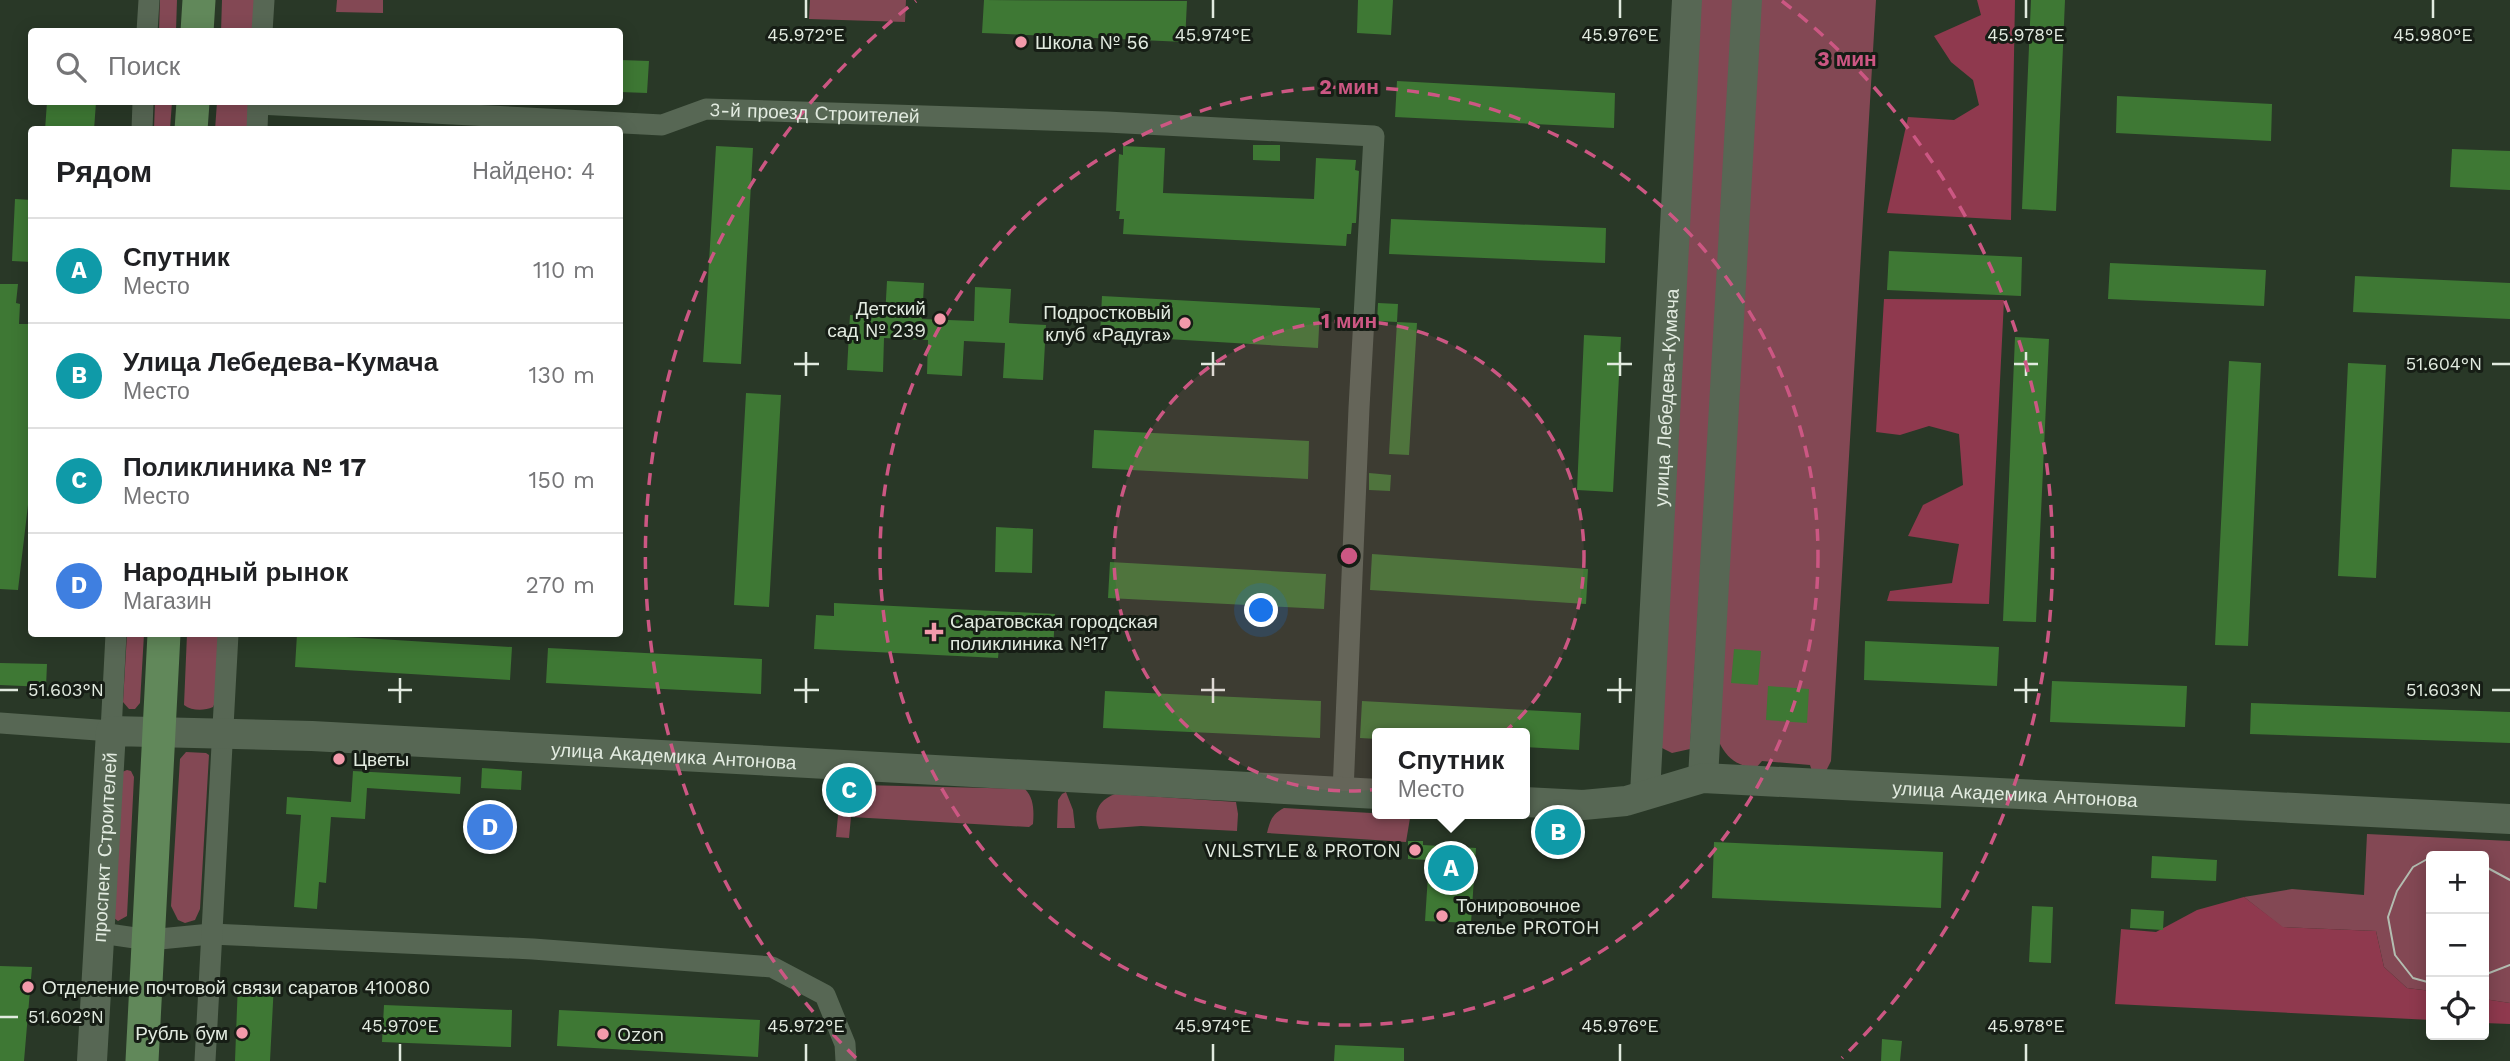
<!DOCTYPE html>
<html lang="ru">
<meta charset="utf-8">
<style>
:root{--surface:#fff;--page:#f6f6f6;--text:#202124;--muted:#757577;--line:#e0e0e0;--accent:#2563eb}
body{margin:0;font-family:"Work Sans",sans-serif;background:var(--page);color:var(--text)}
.controls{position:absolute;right:21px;bottom:21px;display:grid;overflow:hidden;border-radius:7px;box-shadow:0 4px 18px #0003}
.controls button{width:63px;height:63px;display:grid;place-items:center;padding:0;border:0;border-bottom:2px solid var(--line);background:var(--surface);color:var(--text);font:35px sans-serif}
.you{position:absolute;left:1262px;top:611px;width:24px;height:24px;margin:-18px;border:5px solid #fff;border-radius:50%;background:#1a73e8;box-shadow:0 0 0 10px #1a73e833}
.badge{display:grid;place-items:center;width:46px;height:46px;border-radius:50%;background:var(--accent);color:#fff;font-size:23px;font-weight:700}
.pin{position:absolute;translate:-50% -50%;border:4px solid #fff;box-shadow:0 2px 7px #0006}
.popup{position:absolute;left:1372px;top:728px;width:158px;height:91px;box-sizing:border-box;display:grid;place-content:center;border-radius:7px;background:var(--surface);filter:drop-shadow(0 2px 5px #0005);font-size:23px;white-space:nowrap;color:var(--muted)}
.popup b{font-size:26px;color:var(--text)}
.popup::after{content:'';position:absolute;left:50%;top:100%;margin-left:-14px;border:14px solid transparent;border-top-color:var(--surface)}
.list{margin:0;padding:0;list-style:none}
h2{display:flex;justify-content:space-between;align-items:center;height:91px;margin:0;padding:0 28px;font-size:30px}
h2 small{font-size:23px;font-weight:400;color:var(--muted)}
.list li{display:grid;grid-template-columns:46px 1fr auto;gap:21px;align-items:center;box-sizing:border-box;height:105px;padding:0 28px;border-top:2px solid var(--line)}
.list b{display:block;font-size:26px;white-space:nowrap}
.list p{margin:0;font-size:23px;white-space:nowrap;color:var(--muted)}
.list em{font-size:23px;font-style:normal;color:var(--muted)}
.icon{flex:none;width:38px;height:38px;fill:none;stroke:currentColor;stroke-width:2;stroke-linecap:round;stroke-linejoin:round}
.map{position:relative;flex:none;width:2510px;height:1061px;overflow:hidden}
.search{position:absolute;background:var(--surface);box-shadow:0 4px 18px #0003;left:28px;top:28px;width:595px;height:77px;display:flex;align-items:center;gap:18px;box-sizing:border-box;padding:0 24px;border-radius:7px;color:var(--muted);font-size:26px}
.panel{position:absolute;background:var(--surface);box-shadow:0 4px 18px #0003;left:28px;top:126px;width:595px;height:511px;border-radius:7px}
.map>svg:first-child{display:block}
.green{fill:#834854}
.forest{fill:#8f394e}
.building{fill:#3e7834}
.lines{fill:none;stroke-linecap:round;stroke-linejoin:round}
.street{stroke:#576754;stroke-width:21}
.secondary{stroke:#576754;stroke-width:30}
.primary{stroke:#61885a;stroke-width:33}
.tram{stroke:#b3bdb1;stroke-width:2}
.ticks{fill:none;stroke:#e2ebe0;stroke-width:2.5}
.ring{fill:none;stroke:#cc5783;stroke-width:3.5;stroke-dasharray:12 9}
.poi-dot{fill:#f39aab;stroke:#161d15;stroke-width:2.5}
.labels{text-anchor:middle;stroke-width:6;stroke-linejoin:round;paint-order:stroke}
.poi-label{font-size:19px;fill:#e2ebe0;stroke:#161d15;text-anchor:start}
.street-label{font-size:19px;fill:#e2ebe0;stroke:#161d15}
.ticks-label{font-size:18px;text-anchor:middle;fill:#e2ebe0;stroke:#161d15;stroke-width:6;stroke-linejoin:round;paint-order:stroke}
.centre{fill:#cc5783;stroke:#161d15;stroke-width:3.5}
.ring-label{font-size:21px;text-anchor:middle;font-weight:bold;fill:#cc5783;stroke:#161d15;stroke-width:6;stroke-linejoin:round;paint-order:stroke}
</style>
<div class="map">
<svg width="2510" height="1061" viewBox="0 0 2510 1061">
<rect width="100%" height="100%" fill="#293827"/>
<path class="green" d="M160,0H177L176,31H159Z
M222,0H257L255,31L221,32Z
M337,0H383V13L336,12Z
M810,0H906L905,22L809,19Z
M1695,0H1734L1690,749L1672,753L1660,747Z
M1756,0H1876L1831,761L1826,771H1812L1810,765L1762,761L1756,768C1738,766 1727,759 1719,742Z
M155,102H172L170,129H154Z
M217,102H252L250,129L215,130Z
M127,634H144L140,703L135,709H129L123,702Z
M187,634H220L216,700L213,707C204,711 192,711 184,705Z
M186,752L206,753L209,755L200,909L195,920L185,923L178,920L171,906L180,759Z
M127,770L131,771L134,777L127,916L118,921L114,918L122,772Z
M861,785L1025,789C1034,798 1034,811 1033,824L1029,827L851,817L849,838L836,837L840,794L860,795Z
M1066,792L1073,810L1075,828H1057L1058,800L1062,794Z
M1115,794L1236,802L1238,814L1237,831L1141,826L1099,829C1092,812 1099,800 1115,794Z
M1284,808L1406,815L1410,818L1406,842L1267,833C1270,821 1272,814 1284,808Z
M2367,834L2510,841V1003L2484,999V856H2431V991L2407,988L2384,967L2376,931L2282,927L2244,897L2292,889L2364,895Z"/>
<path class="forest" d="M1977,0H2015L2011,220L1887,213L1908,117L1954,120L1979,105L1973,80L1951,62L1934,36L1981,15Z
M1884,299L2004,300L1989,604L1887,601L1890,591L1952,583L1959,544L1908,536L1923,505L1963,485L1959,434L1929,426L1900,435L1876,432Z
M2244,897L2283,927L2376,931L2384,967L2407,988L2431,991V1020L2115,1004L2121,929L2156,932L2197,910Z
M2484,999L2510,1003V1024L2484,1023Z"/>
<path class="building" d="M984,0L1187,1L1185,42L982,33Z
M1358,0H1393L1391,35L1357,33Z
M2031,0H2065L2056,211L2022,209Z
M620,60L649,61L647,93L620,92Z
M1397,81L1615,93L1614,128L1395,117Z
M2117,96L2272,104L2271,141L2116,133Z
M47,102H96L94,130H45Z
M1253,145H1280V161L1253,160Z
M716,146L753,148L741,364L703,362Z
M1123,146L1165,148L1163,193L1314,199L1316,158L1356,160L1355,170L1359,171L1356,223H1352L1351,234H1347L1346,246L1123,234L1124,219H1119L1120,211H1116L1119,154L1123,155Z
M2452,149L2510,151V190L2450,187Z
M15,199L32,200V262L12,261Z
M1391,219L1606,228L1605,263L1389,254Z
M1889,251L2022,257L2021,296L1887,290Z
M2110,263L2266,270L2264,306L2108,299Z
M2355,276L2510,283V319L2353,312Z
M887,281L924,283L922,319L974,321L975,287L1011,289L1009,323L1046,325L1043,380L1003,378L1005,343L964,341L962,376L927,374L928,340L884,338L883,372L847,370L850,315L885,317Z
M0,284H18L16,303L20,304L19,324H32V471L18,590L0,589Z
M1102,296L1320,308L1318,348L1100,335Z
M1378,303L1398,304L1397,322L1377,321Z
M1397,322L1417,323L1409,455L1389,454Z
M1584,335L1621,337L1613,492L1577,490Z
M2015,337L2049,339L2036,622L2003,621Z
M2229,361L2261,363L2248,646L2215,645Z
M2348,363L2386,365L2376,578L2338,576Z
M746,393L781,395L769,607L734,605Z
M1094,430L1309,441L1308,479L1092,468Z
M1369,473L1391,475L1390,491L1369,490Z
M996,527L1033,529L1032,573L995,572Z
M1372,554L1588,569L1586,604L1370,590Z
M1110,562L1326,574L1324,609L1108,598Z
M834,603L1055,614L1053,651L999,648L998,658L814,649L816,615L834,616Z
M297,634L512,647L510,680L295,667Z
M1865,641L1999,647L1997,686L1864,680Z
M548,648L762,659L761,694L546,683Z
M1734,649L1761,651L1758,685L1731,683Z
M0,663L47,664L46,687L0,685Z
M2052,681L2187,686L2185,727L2050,722Z
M1768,686L1809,689L1807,723L1766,720Z
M1105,691L1321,701L1320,738L1103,728Z
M1362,701L1581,713L1579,750L1524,747V733H1377V739L1360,738Z
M2251,703L2510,712V743L2250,734Z
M482,768L522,771L521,790L481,788Z
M353,771L461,777L460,794L367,788L365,819L331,817L326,883L319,882L317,909L294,907L301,815L286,814L287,797L351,802Z
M1408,841H1423V845L1476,848L1471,923L1425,921L1429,860L1408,859Z
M1714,842L1943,852L1941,908L1712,898Z
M2152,856L2217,860L2216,881L2151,878Z
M2032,906L2053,907L2051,963L2029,962Z
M2131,909L2164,911L2163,930L2130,928Z
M0,966L32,967L24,1061H0Z
M238,982L274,983L270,1061H235Z
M384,1005L512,1010L511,1047L382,1042Z
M559,1010L760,1020L758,1057L557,1046Z
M1882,1039L1902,1041L1900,1061H1881Z
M1335,1045L1404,1048V1061H1334Z"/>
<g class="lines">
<g class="street">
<path d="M147,32L149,0"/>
<path d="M262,32L264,0"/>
<path id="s1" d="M258,104L662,125L706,109L1107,122L1374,136L1359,408L1343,792"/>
<path d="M142,130L143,102"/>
<path d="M257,130L258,102"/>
<path d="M0,723L111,731L116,634"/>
<path d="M101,933L149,940L211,934L533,949L772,967L825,995L845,1044L846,1061"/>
<path d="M205,1061L228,634"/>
</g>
<g class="secondary">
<path d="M1703,778L1747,0"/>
<path id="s2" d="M1645,794L1687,0"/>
<path id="s3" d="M1524,802L1583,805L1626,801L1703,778L2510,819"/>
<path id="s4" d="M92,1061L111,731L312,736L1378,794"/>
</g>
<path class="primary" d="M197,32L199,0
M191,130L193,102
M142,1061L164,634"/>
<path class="tram" d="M2433,856L2438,854L2463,856
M2431,857L2413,867L2397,891L2388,917L2395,955L2413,978L2431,983
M2484,866L2510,880
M2484,975L2510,965"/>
</g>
<path class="ticks" d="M806,0V18M1213,0V18M1620,0V18M2026,0V18M2433,0V18M806,352V376M1213,352V376M1620,352V376M2026,352V376M794,364H819M1201,364H1225M1607,364H1632M2014,364H2038M2492,364H2510M400,678V703M806,678V703M1213,678V703M1620,678V703M2026,678V703M0,690H18M388,690H412M794,690H819M1201,690H1225M1607,690H1632M2014,690H2038M2492,690H2510M0,1017H18M400,1044V1061M806,1044V1061M1213,1044V1061M1620,1044V1061M2026,1044V1061"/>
<circle cx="1349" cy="556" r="235" fill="#cc5783" fill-opacity=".12"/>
<g class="ring">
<circle cx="1349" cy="556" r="235"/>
<circle cx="1349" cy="556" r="469"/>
<path d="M856 1058A704 704 0 0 1 916 1M1782 1A704 704 0 0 1 1842 1058"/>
</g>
<g class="poi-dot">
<circle cx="1021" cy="42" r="7"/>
<circle cx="940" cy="319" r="7"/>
<circle cx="1185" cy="323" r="7"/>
<path d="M930.5 621.5h7v7h7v7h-7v7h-7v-7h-7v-7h7z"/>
<circle cx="339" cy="759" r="7"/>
<circle cx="1415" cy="850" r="7"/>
<circle cx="1442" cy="916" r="7"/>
<circle cx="28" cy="987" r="7"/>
<circle cx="242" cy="1033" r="7"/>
<circle cx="603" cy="1034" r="7"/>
</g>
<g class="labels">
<g class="poi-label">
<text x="1035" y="49">Школа № 56</text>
<text x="926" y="315" text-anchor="end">Детский<tspan x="926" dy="22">сад № 239</tspan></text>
<text x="1171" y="319" text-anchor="end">Подростковый<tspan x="1171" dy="22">клуб «Радуга»</tspan></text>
<text x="950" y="628">Саратовская городская<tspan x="950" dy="22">поликлиника №17</tspan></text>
<text x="353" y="766">Цветы</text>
<text x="1401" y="857" text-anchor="end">VNLSTYLE &amp; PROTON</text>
<text x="1456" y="912">Тонировочное<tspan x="1456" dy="22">ателье PROTOH</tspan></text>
<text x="42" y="994">Отделение почтовой связи саратов 410080</text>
<text x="228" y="1040" text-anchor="end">Рубль бум</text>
<text x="617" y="1041">Ozon</text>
</g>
<g class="street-label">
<text dy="7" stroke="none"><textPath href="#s1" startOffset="560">3-й проезд Строителей</textPath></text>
<text dy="7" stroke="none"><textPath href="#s2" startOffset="397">улица Лебедева-Кумача</textPath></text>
<text dy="7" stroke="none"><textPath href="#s4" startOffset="894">улица Академика Антонова</textPath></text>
<text dy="7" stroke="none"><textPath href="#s3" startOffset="495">улица Академика Антонова</textPath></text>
<text dy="7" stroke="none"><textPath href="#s4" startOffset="214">проспект Строителей</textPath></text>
</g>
</g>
<g class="ticks-label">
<text x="806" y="41">45.972°E</text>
<text x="1213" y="41">45.974°E</text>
<text x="1620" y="41">45.976°E</text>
<text x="2026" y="41">45.978°E</text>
<text x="2433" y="41">45.980°E</text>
<text x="2444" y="370">51.604°N</text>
<text x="66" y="696">51.603°N</text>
<text x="2444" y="696">51.603°N</text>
<text x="66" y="1023">51.602°N</text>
<text x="400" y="1032">45.970°E</text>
<text x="806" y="1032">45.972°E</text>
<text x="1213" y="1032">45.974°E</text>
<text x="1620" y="1032">45.976°E</text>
<text x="2026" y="1032">45.978°E</text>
</g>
<circle cx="1349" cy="556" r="10" class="centre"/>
<g class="ring-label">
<text x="1847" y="66">3 мин</text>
<text x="1349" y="94">2 мин</text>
<text x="1349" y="328">1 мин</text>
</g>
</svg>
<div class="controls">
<button>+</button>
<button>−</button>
<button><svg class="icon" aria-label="locate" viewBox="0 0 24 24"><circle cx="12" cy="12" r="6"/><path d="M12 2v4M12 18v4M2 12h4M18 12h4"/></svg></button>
</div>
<div class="you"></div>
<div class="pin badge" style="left:1451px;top:868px;background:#0f9aa8">A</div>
<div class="popup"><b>Спутник</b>Место</div>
<div class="pin badge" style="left:1558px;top:832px;background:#0f9aa8">B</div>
<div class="pin badge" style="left:849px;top:790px;background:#0f9aa8">C</div>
<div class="pin badge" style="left:490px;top:827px;background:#3f7fe0">D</div>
<div class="search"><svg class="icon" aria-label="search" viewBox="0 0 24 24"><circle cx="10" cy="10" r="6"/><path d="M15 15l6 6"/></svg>Поиск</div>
<section class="panel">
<h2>Рядом<small>Найдено: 4</small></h2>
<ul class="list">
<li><span class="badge" style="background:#0f9aa8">A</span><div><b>Спутник</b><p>Место</p></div><em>110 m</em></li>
<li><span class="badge" style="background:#0f9aa8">B</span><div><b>Улица Лебедева-Кумача</b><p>Место</p></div><em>130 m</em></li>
<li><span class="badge" style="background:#0f9aa8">C</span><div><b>Поликлиника № 17</b><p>Место</p></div><em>150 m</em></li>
<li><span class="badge" style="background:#3f7fe0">D</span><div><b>Народный рынок</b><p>Магазин</p></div><em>270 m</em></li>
</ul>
</section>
</div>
